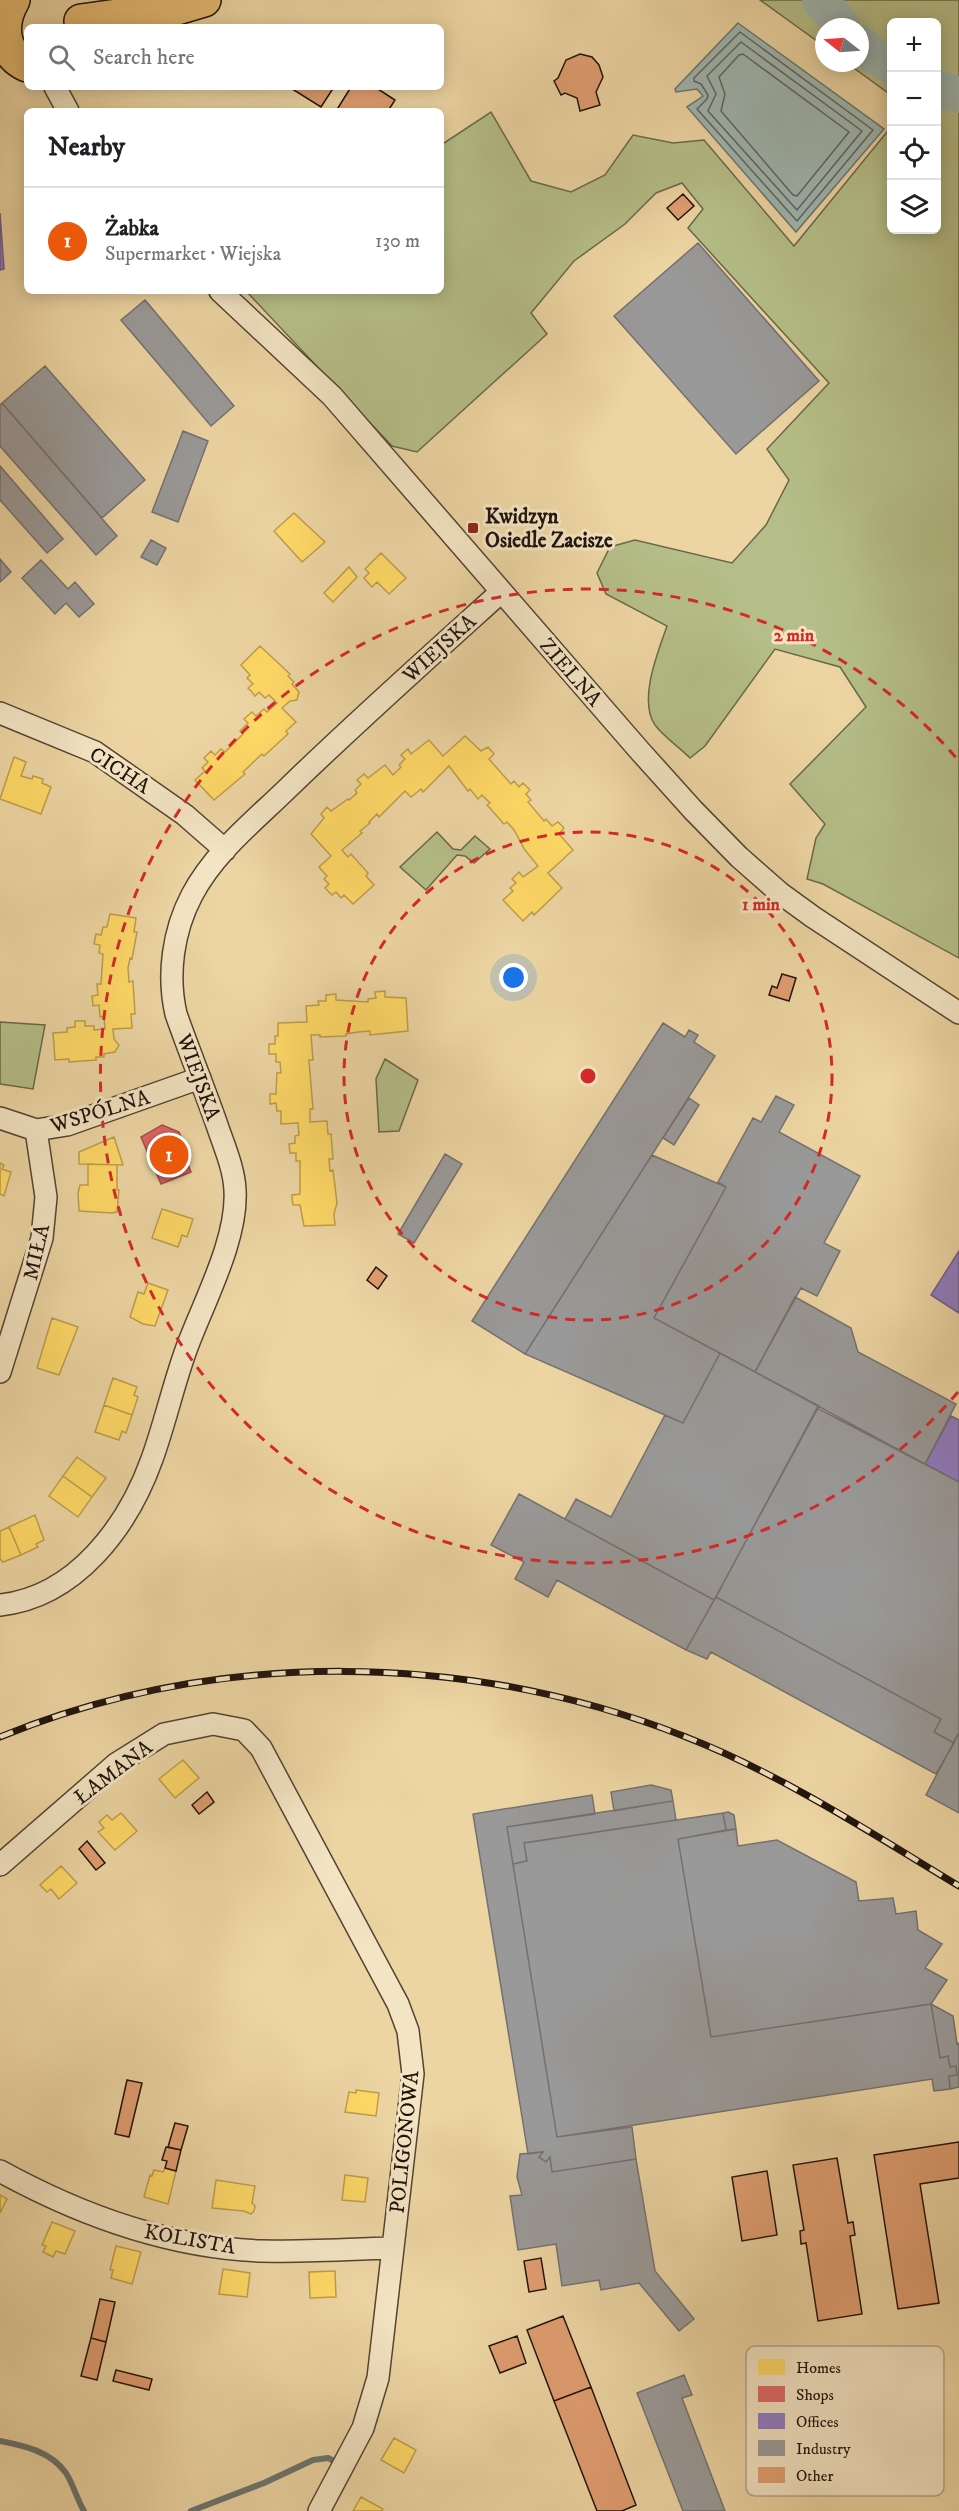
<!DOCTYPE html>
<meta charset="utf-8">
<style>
:root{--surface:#fff;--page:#f2f2f2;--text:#202124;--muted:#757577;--line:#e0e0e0;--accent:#ea580c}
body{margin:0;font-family:"IM FELL DW Pica",serif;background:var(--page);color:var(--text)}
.controls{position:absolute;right:18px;top:18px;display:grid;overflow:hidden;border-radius:9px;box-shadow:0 3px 15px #0003}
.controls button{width:54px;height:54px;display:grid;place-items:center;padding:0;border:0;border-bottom:2px solid var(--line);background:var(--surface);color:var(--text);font:30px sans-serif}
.compass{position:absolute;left:815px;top:18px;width:54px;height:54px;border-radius:50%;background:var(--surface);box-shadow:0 3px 15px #0003;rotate:287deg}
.you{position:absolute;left:514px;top:978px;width:21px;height:21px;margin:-15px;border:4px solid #fff;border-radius:50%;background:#1a73e8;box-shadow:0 0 0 9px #1a73e833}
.badge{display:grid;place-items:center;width:39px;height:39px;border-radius:50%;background:var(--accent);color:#fff;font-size:20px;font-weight:700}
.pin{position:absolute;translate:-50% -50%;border:3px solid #fff;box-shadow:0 2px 6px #0006}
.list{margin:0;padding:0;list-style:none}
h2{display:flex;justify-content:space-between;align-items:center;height:78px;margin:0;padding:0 24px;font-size:26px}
h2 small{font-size:20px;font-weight:400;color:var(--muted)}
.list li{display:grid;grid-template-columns:39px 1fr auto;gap:18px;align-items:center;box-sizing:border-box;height:108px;padding:0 24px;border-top:2px solid var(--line)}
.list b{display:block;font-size:22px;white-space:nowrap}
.list p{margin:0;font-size:20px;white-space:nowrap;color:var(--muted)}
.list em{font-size:20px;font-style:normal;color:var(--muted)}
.icon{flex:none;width:33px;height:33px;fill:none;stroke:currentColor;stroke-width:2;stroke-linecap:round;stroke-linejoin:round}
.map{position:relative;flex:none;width:959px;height:2511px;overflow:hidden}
.search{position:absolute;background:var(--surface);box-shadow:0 3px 15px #0003;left:24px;top:24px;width:420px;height:66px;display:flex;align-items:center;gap:15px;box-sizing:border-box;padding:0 21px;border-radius:9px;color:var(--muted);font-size:22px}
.panel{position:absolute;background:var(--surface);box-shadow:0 3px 15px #0003;left:24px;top:108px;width:420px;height:186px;border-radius:9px}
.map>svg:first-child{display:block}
.green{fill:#b5be88;stroke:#6a684a;stroke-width:1.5}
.water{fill:#9eb6b1;stroke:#6b756f;stroke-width:1.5}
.homes{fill:#ffd966;stroke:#bc9e4b;stroke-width:1.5}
.shops{fill:#e06666;stroke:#a64d4b;stroke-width:1.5}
.offices{fill:#8e7cc3;stroke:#6d5c8c;stroke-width:1.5}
.industry{fill:#999;stroke:#74716f;stroke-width:1.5}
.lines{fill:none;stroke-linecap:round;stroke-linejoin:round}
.shore{stroke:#5e645f;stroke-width:1.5}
.stream{stroke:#6b756f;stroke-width:6}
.river{stroke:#9eb6b1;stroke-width:36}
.building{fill:#e19e71;stroke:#1f130d;stroke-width:1.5}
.minor-casing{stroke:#524432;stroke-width:24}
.primary-casing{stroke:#1f130d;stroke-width:36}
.minor{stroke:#f3e4c3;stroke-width:21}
.primary{stroke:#e6ba72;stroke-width:33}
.rail-casing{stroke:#1f130d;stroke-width:7}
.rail{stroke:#f3e4c3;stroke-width:4.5;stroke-dasharray:14;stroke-linecap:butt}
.ring{fill:none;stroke:#d62828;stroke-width:3;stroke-dasharray:10 8}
.poi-dot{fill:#8f2418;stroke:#f3e4c3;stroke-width:2}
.labels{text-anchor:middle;stroke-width:6;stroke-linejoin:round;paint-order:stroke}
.poi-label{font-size:21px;font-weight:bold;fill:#1f130d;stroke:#f3e4c3;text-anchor:start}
.street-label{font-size:21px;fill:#1f130d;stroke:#f3e4c3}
.key{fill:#f3e4c3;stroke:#b3a58c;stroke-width:1.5}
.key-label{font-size:16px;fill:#1f130d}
.centre{fill:#d62828;stroke:#f3e4c3;stroke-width:3}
.ring-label{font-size:18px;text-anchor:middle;font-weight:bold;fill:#d62828;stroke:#f3e4c3;stroke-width:6;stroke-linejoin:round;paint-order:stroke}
</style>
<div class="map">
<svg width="959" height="2511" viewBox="0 0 959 2511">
<rect width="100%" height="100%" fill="#edd5a3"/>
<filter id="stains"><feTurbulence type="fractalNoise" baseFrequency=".00333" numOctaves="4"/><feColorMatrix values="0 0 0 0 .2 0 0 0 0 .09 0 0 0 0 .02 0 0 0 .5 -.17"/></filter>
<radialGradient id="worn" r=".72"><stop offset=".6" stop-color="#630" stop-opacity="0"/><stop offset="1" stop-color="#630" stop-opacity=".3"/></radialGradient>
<path class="green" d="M760,0H959V958L823,884L807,879L816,838L825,824L790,784L866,707L840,667L775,649L705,746L690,758C679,747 664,737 655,725C638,700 658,652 667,626L606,594L597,573L610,547L635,540L732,563L766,525L789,480L767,449L829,383L688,228L703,209L682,183L656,193L625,224L574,261L531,313L547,334L417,452L392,446L246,291H441V145L491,112L531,181L571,192L605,175L633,135L673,143L704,140L794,246L891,127L892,230H936V22H892L891,95L847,63H860V27H824V46Z
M437,832L453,849L461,850L475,836L490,849L474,863L465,856L457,855L426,890L400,867Z
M0,1022L45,1025L33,1089L0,1084Z
M385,1059L418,1080L399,1131L379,1132L376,1079Z"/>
<path class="water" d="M738,23L884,129L796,232L687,107L703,96L697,89L676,92L675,89Z"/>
<path class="homes" d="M294,513L325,542L302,562L274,531Z
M381,553L406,578L389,594L377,582L372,587L364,578L369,573L365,569Z
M349,567L357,577L333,602L324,593Z
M260,646L290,674L288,676L294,682L292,684L299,692L297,700L290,701L282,708L296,722L286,731L288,734L264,756L262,754L243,772L245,774L214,800L195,780L205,771L202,768L208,762L204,758L211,751L215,755L221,749L225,752L243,734L240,731L248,723L244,719L252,712L256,716L264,709L267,712L277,703L269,695L265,698L259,692L255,696L252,692L248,688L253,684L247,678L250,675L241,665Z
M465,736L481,751L488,747L494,754L489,759L511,784L514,781L519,787L523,783L530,790L526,794L531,800L528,802L544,821L546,819L552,826L558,822L564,828L559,834L573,850L548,873L562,888L534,915L532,912L523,921L503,900L513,891L510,888L516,883L512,879L519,872L523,877L538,866L525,850L514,830L507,822L504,824L487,805L490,803L482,795L478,799L470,789L468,791L449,766L423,792L421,789L411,797L405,791L379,817L377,814L369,822L370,823L360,831L362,833L342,850L348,857L351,854L368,873L366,876L374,885L353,904L344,895L341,898L336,892L332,895L325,888L329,884L324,879L327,876L319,867L331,856L311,834L324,818L321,814L327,807L331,811L348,799L349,800L357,793L355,790L361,784L357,780L364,774L368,778L385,765L393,775L401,767L399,765L405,759L401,755L408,749L411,754L429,740L443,756Z
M14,757L26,762L21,776L32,779L33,776L43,779L42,783L51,787L41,814L0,799Z
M110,914L136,918L134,932H137L132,959L130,958L128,968L129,982L133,981L135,1014H131L132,1028L113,1029L114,1039L119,1045L115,1052L104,1054V1057H96V1060L69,1062V1059L55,1060L53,1033L67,1032V1028L75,1027V1021H85V1026H94V1030L105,1029L104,1016L100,1017L99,1005L93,1006L92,996L98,995L97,984H101L103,954L99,953L100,945L94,944L96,934L101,935L103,927H107Z
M385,991V997L406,998L408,1031L370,1035V1031L358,1032L346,1034V1036L320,1037V1035H311L313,1060H309L313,1109H310V1122L327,1121L328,1134H331L333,1159H329L330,1171L333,1170L337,1203L334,1214L335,1225L304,1226L300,1205H293L292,1199V1195L300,1194V1161H296V1153H290L289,1144L295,1143V1136L299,1135L298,1123L281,1124V1111H277L276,1103L270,1104V1094H276L277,1073H281L280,1062H276V1054H269V1044H275V1036H278V1023L307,1022L306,1006L319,1005L318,1001H326V995L336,994V1000L368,1002V999L376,998L375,992Z
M114,1137L123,1165L79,1164V1152Z
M0,1163L4,1165L2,1169L11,1172L4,1196L0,1194Z
M88,1164L117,1165V1190H119L117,1212L112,1213L79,1211L78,1193L80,1185H88Z
M162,1209L193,1219L187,1237L182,1235L178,1247L152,1238Z
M148,1283L168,1290L155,1326L143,1324L130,1317L138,1292L144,1294Z
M52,1318L78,1327L59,1375L37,1368Z
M113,1378L137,1387L134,1395L138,1397L132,1415L104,1405Z
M104,1405L132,1415L126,1433L122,1431L119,1440L95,1432Z
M77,1457L106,1478L92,1497L63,1476Z
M63,1476L92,1497L78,1517L49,1496Z
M35,1515L44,1540L36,1544L38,1547L21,1555L9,1527Z
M9,1527L21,1555L3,1562L0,1559V1531Z
M183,1760L199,1778L175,1798L159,1779Z
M121,1813L137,1831L115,1850L98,1832L104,1828L99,1822L107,1815L112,1820Z
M61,1866L77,1883L59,1899L51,1889L47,1892L40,1885Z
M356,2090L379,2093L376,2116L345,2112L349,2092L356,2093Z
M165,2168L176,2171L168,2204L144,2197L150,2175L152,2176L154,2170L163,2172Z
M345,2175L368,2178L365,2202L342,2200Z
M216,2180L255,2186L252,2203L255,2206L254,2211L251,2214L244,2211L212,2208Z
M0,2195L7,2199L0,2213Z
M52,2222L75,2231L65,2254L56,2251L53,2257L43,2252L46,2246L42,2245Z
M116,2246L141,2252L132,2284L111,2278L113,2270H110Z
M223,2269L250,2273L247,2297L219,2294Z
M335,2271L336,2297L310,2298L309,2272Z
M394,2438L416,2450L404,2473L381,2460Z
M361,2497L383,2509L382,2511H353Z"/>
<path class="shops" d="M162,1125L179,1132L190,1158L186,1159L191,1172L161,1184L141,1137Z"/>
<path class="offices" d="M0,213L4,269L0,270Z
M959,1251V1313L931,1295Z
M951,1416L959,1420V1482L925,1464Z"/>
<path class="industry" d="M698,243L819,381L736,454L614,316Z
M145,300L234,406L211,426L121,320Z
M45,366L145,480L102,518L2,403Z
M2,403L117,536L96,555L0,446V405Z
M183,431L208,441L178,522L152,512Z
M0,466L63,539L47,553L0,500Z
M151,540L166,548L157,565L141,557Z
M0,559L11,572L0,582Z
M41,560L68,589L75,582L94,604L79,617L66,603L55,614L22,578Z
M663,1023L685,1037L689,1030L698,1035L694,1042L715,1056L525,1354L472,1321Z
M776,1096L794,1105L779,1132L860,1176L824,1243L840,1251L817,1296L801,1288L755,1372L654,1318L726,1187L718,1182L753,1118L761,1122Z
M689,1098L699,1105L674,1145L663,1138Z
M445,1154L462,1164L414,1243L398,1234Z
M652,1155L726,1187L654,1318L720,1353L683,1423L525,1354Z
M795,1297L851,1328L858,1352L956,1404L925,1464L755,1372Z
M720,1353L819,1406L714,1600L565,1519L576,1499L611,1517L665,1415L683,1423Z
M817,1408L959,1482V1732L954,1743L934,1732L941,1719L716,1597Z
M519,1494L714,1600L686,1650L557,1580L548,1597L515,1579L524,1562L491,1545Z
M716,1597L941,1719L934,1732L954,1743L936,1774L711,1652L707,1659L686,1650Z
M959,1732V1813L926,1795Z
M651,1785L671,1790L673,1801L614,1811L611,1792Z
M592,1795L595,1814L507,1827L557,2137L632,2127L636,2159L552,2172L550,2157L546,2162L539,2157L543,2152L528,2154L473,1814Z
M673,1801L676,1820L524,1843L527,1861L513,1864L507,1827Z
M728,1812L734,1815L736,1829L726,1830L723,1813Z
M723,1813L726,1830L678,1839L711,2037L931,2004L940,2058L948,2056L950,2067L956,2066L957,2075L949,2076L950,2089L934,2091L932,2079L557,2137L513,1864L527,1861L524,1843Z
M736,1829L738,1846L777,1840L856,1882L859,1901L893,1898L896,1914L916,1911L918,1930L942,1944L925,1968L947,1980L931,2004L711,2037L678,1839Z
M931,2004L953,2016L957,2044L959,2043V2087L950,2089L949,2076L957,2075L956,2066L950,2067L948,2056L940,2058Z
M543,2152L539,2157L546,2162L550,2157L552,2172L636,2159L655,2271L694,2319L679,2331L639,2283L601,2290L599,2280L562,2286L556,2244L518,2250L510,2196L522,2195L517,2177L520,2154Z
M684,2375L692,2395L682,2398L725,2511H683L637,2393Z"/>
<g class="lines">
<path class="shore" d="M740,32L873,130L797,221L697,109L707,99L708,95L701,84L694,81V78Z
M741,42L862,131L797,210L708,111L716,94L707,76Z
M743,54L849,132L797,196L793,195L721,111L725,94L719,77L739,55Z"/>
<path class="stream" d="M0,2441C25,2446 50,2451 66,2473C73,2484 77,2499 84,2511
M191,2511L264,2483L313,2460L328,2458L334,2461"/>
<path class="river" d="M820,0L843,27
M860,43L875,57L892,66
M936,88L959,95"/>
</g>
<path class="building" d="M580,54L592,57L599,65L603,77L596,92L600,105L580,111L577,98L565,93L561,95L554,81L558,78L566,60Z
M289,87H334L321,107Z
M351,87H375L395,100L388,111H336Z
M683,194L694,206L678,220L667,208Z
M782,974L796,978L789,1001L769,995L772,986L777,988Z
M376,1267L387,1276L378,1289L367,1280Z
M207,1792L214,1802L199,1814L192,1805Z
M87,1841L105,1863L96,1870L79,1849Z
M127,2080L142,2083L129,2137L115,2134Z
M175,2123L188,2126L181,2150L168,2147Z
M959,2142V2178L920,2184L939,2303L898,2309L874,2155Z
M166,2147L181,2150L176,2171L165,2168L167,2161L162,2160Z
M837,2158L848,2223L853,2222L855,2235L850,2236L862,2314L818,2321L806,2243L801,2244L800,2231L804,2230L793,2165Z
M767,2171L777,2235L742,2241L732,2177Z
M541,2258L546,2289L529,2292L524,2261Z
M100,2299L115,2302L106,2342L91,2338Z
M563,2316L591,2387L554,2401L527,2330Z
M517,2336L526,2363L500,2373L489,2346Z
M91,2338L106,2342L97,2380L81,2376Z
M116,2370L152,2379L149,2390L113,2381Z
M591,2387L636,2505L622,2511H597L554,2401Z"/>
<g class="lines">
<defs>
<path id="minor" d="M55,87L68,111
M220,291L332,396L639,750L693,810L739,857L780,893L813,917L959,1013
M0,713L95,752L185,815L225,850
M0,1118L36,1130L67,1125L200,1078
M0,1372L42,1238L46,1197L36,1130
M0,1605C76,1597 128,1526 152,1459C165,1423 173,1386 186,1350C203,1303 238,1240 235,1190C234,1168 224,1146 217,1125C204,1088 189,1051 176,1014C167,975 173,931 192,895C214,853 253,822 286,790C356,722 429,657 501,592
M0,1865L116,1764L164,1734L213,1724L244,1730L261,1748L398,2004L408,2031L413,2074L378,2378L363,2428L319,2511
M0,2171C80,2215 168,2247 260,2251C304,2252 348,2249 392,2248"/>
<path id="primary" d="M13,0C0,22 0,53 27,65
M81,21L177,8L204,0"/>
</defs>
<use href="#minor" class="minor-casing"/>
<use href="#primary" class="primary-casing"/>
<use href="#minor" class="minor"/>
<use href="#primary" class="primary"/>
<defs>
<path id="rail" d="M0,1737C218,1648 468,1651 686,1737C783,1775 871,1833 959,1886"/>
</defs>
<use href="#rail" class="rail-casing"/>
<use href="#rail" class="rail"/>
</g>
<g class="ring">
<circle cx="588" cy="1076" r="244"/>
<path d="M958 1392A487 487 0 1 1 958 760"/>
</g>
<rect class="poi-dot" x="467" y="522" width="12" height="12" rx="3"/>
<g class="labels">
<g class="poi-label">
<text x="485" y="523">Kwidzyn<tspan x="485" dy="24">Osiedle Zacisze</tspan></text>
</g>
<g class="street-label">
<text transform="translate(439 648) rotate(-42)" y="7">WIEJSKA</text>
<text transform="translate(571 672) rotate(49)" y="7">ZIELNA</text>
<text transform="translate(120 770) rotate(33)" y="7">CICHA</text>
<text transform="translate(199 1077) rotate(70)" y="7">WIEJSKA</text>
<text transform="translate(100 1111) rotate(-17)" y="7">WSPÓLNA</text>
<text transform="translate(36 1252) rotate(-77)" y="7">MIŁA</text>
<text transform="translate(113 1772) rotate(-37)" y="7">ŁAMANA</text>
<text transform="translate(404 2142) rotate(-84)" y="7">POLIGONOWA</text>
<text transform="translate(190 2239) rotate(10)" y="7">KOLISTA</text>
</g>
</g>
<rect x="746" y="2346" width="198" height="150" rx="9" class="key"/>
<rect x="758" y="2359" width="27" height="16" fill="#ffd966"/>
<rect x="758" y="2386" width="27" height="16" fill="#e06666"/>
<rect x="758" y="2413" width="27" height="16" fill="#8e7cc3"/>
<rect x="758" y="2440" width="27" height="16" fill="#999"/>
<rect x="758" y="2467" width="27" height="16" fill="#e19e71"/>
<g class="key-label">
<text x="796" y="2373">Homes</text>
<text x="796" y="2400">Shops</text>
<text x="796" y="2427">Offices</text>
<text x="796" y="2454">Industry</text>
<text x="796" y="2481">Other</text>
</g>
<circle cx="588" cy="1076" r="9" class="centre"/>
<g class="ring-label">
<text x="794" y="641">2 min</text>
<text x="761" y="910">1 min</text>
</g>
<rect width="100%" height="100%" filter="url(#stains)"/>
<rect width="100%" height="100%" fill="url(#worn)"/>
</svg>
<div class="controls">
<button>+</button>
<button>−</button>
<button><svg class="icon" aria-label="locate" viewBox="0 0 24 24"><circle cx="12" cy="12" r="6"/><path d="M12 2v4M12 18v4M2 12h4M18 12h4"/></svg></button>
<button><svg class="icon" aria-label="layers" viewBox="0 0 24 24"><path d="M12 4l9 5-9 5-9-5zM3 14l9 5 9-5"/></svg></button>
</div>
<svg class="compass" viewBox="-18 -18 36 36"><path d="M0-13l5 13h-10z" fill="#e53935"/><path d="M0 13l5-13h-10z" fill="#757577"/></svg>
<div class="you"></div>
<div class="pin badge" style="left:169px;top:1155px">1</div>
<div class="search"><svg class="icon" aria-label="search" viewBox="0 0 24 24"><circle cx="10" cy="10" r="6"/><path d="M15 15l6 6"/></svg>Search here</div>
<section class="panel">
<h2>Nearby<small></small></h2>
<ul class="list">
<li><span class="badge">1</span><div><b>Żabka</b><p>Supermarket · Wiejska</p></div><em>130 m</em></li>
</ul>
</section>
</div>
